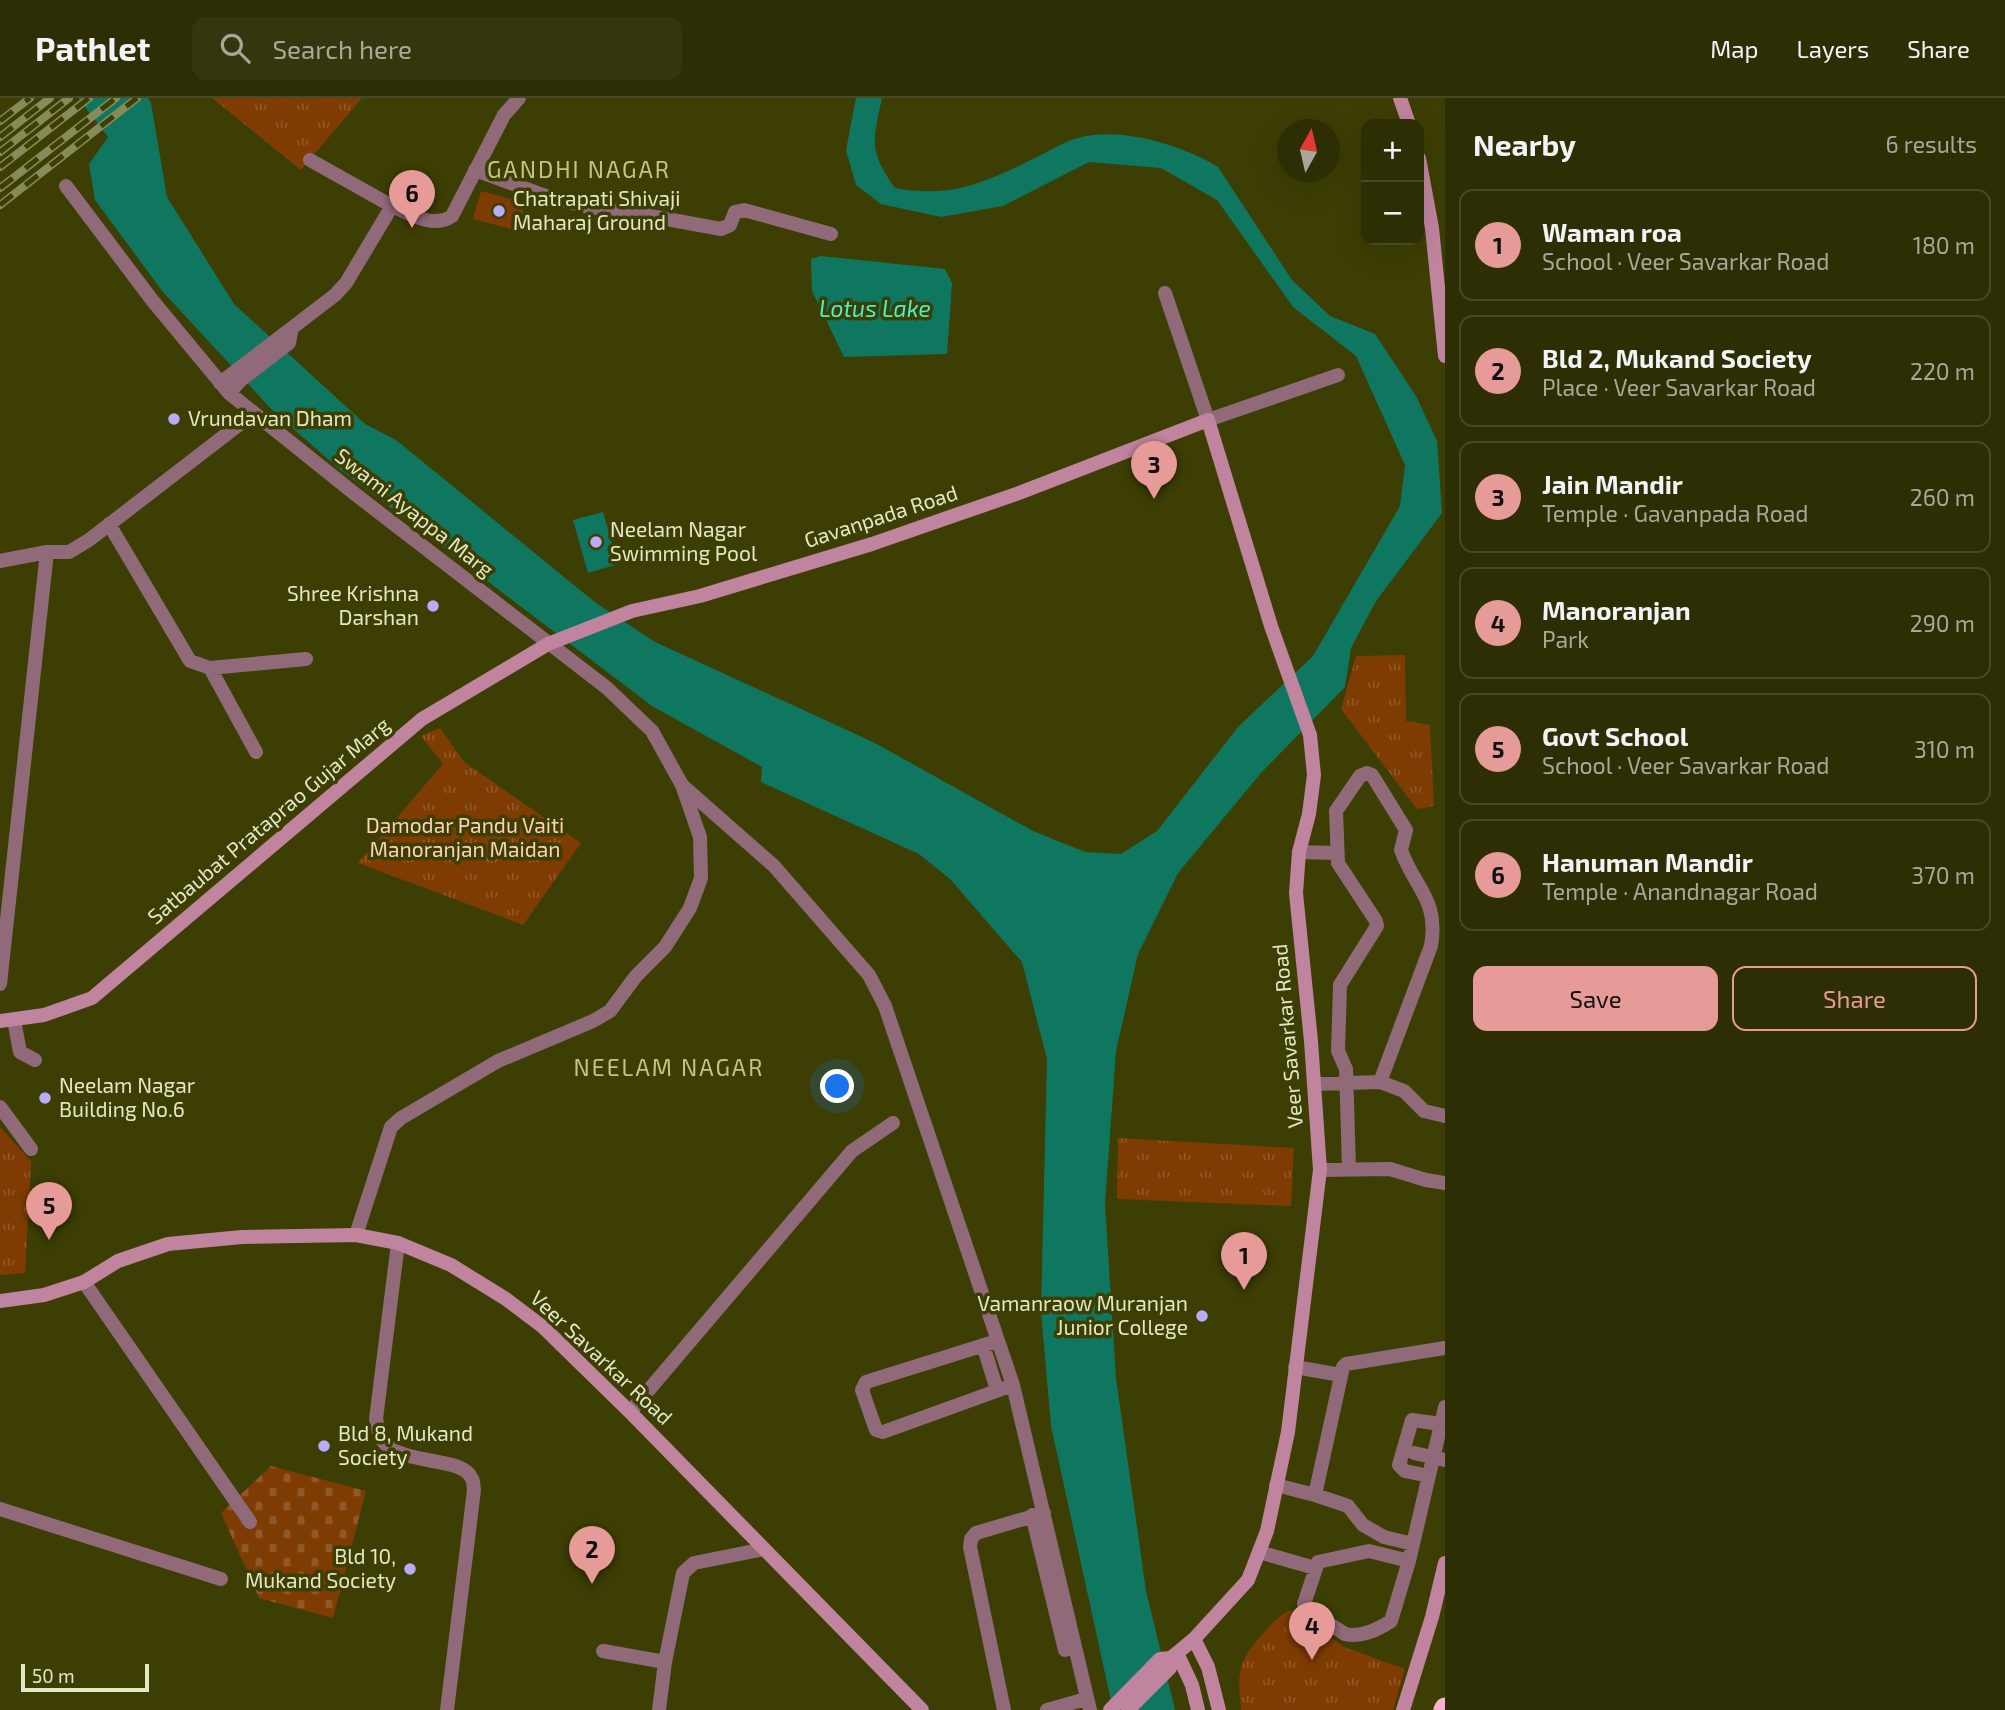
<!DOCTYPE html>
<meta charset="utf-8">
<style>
:root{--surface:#2d2e03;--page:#35360d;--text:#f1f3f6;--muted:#a7a89a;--line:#484a25;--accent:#e69b98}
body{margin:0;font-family:"Exo 2",sans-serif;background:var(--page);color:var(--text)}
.controls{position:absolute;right:21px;top:21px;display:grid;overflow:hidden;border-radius:14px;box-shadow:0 7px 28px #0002}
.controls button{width:63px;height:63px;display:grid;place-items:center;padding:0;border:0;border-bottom:2px solid var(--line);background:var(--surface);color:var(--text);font:35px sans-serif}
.compass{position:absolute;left:1277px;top:21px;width:63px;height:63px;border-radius:50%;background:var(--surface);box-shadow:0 7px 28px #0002;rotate:8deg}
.scale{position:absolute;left:21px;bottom:18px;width:128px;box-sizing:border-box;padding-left:7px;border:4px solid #e3e7c3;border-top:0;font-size:19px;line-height:24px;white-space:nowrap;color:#e3e7c3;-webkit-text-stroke:5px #3c3e04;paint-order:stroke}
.you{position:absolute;left:838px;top:989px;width:24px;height:24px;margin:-18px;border:5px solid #fff;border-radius:50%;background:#1a73e8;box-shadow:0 0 0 10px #1a73e833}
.badge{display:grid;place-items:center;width:46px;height:46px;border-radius:50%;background:var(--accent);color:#111;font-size:23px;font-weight:700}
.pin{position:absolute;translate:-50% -58px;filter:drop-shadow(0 2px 4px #0008)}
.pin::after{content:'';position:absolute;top:37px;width:24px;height:21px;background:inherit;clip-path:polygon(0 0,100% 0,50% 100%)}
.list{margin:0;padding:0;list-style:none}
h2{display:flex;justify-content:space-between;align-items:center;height:91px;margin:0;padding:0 28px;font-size:30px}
h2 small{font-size:23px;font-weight:400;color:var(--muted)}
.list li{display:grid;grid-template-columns:46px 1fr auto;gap:21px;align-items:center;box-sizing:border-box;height:112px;margin:0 14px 14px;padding:0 14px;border:2px solid var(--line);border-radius:14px}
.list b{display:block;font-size:26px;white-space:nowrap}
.list p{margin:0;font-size:23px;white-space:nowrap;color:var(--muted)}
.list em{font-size:23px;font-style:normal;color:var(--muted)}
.actions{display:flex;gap:14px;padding:21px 28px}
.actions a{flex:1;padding:16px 0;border:2px solid var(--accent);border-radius:14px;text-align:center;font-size:24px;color:var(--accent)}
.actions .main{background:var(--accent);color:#111}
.icon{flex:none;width:38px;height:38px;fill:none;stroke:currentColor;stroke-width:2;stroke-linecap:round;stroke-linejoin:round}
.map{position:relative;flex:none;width:1445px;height:1612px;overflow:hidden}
header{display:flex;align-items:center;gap:42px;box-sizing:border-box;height:98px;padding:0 35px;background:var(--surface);border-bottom:2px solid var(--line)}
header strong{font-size:33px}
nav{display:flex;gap:38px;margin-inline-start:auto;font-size:24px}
.search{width:490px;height:63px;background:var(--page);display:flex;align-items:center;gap:18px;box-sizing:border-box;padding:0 24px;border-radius:14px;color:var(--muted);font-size:26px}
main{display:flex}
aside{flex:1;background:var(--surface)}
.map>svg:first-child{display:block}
.grass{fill:#7e3c03}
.cemetery{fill:url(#cemetery-stones)}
.park{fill:url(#park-tufts)}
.water{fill:#0f7760}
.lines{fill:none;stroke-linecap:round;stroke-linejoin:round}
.street{stroke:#916a7a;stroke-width:14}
.secondary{stroke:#c0849e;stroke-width:14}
.highway{stroke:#fab0d0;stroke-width:21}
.rail-casing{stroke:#878a5a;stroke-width:8}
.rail{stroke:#3c3e04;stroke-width:5;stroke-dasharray:16;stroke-linecap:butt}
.poi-dot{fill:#b9abf7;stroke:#3c3e04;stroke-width:2.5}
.labels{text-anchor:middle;stroke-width:7;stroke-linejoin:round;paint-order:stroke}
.poi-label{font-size:21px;fill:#e3e7c3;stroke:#3c3e04;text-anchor:start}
.street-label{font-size:21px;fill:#e3e7c3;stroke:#3c3e04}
.park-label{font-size:21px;fill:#fed2b9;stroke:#3c3e04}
.neighbourhood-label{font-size:23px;letter-spacing:2px;fill:#c2c77f;stroke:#3c3e04}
.water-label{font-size:23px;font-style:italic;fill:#47f0c5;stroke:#3c3e04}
</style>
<header>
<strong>Pathlet</strong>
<div class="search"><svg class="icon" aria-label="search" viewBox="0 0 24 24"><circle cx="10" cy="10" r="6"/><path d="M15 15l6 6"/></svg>Search here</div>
<nav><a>Map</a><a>Layers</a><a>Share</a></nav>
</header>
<main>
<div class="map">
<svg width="1445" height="1612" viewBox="0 0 1445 1612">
<defs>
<pattern id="cemetery-stones" width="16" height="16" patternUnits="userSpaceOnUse" patternTransform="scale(1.75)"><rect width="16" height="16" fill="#7e3c03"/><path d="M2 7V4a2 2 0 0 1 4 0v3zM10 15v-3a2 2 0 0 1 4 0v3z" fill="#905826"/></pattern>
<pattern id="park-tufts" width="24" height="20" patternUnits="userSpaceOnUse" patternTransform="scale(1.75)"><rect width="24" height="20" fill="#7e3c03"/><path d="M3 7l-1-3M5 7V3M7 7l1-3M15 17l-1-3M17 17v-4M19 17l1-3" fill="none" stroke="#905826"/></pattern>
</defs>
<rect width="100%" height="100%" fill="#3c3e04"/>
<path class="grass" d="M481,93L525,105L518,133L473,121Z"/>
<path class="cemetery" d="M271,1368L366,1393L333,1520L259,1500L221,1415Z"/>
<path class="park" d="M212,0H362L301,72Z
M1405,557L1406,623L1430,627L1434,708L1417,711L1341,611L1356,558Z
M440,630L464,664L581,745L523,827L358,765L443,666L421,638Z
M0,1029L31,1063L25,1175L0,1177Z
M1118,1040L1294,1050L1291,1108L1117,1101Z
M1291,1512L1344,1549L1405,1571L1393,1612H1241C1237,1571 1238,1563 1266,1532C1274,1523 1280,1517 1291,1512Z"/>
<path class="water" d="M78,0H148L151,5L167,99L234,206L365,326L396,342L596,505L655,544L875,645L1033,733L1085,754L1121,756L1157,733L1238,629L1313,558L1400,408L1405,367L1356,258L1293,209L1217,102L1161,70L1089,64L1003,108L941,119L881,106L856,87L846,52L856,0H882C873,43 868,52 895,90C954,101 988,83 1039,58C1051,52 1065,43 1078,40C1120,28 1182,47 1218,69L1292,182L1330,218L1375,236L1416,298L1437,343L1442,415L1376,503L1351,550L1345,589L1261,675L1178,775L1138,856L1116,953L1105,1106L1116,1280L1146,1493L1175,1612H1113L1051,1328L1041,1213L1047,961L1022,864L950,781L919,756L761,684L762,669L652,608L337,369L273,313L163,194L95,102L89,66L108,39Z
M821,158L945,171L952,185L947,256L844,259L812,193L811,161Z
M603,414L618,466L588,475L573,422Z"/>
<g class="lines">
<path class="street" d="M310,62L392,108
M475,72L543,97L584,108L645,117L721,131L730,127L735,114L744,112L831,136
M66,88L152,202L229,295L355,396L607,590L652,633L682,687L700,739L701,780L690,810L665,849L636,878L610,913L593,923L498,963L401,1020L391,1029L356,1137
M1165,195L1208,322L1338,277
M220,285L335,197L346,185L392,108C411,116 433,131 452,118L504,17L519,0
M229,295L241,282L289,245L292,230
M109,426L190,563L210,570L256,654
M0,463L47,454H69L89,442L254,315
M210,570L306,561
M683,688L774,768L869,877L885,908L1013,1287L1090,1612
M1299,754L1337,755
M0,886L47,454
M14,922L20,954L35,962
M1315,986L1380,984L1404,993L1424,1013L1445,1018
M0,1009L31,1051
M1349,1071L1346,971L1338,953L1340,887L1377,828L1376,823L1338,765L1336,713L1360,678L1367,675L1372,677L1406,732L1401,752C1415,791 1439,801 1431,848L1380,984
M1320,1072L1390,1071L1426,1082L1445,1085
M398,1145L376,1321C378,1327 378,1337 382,1342C401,1369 463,1357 472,1381C474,1384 473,1388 474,1392L447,1612
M84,1184L250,1424
M997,1243L866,1284L862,1292L876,1332L883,1334L1013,1287
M983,1247L997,1292
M1295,1269L1341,1277
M630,1314L852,1053L893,1025
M1414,1355L1445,1362
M1429,1378L1405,1373L1399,1367L1412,1322L1441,1326
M1276,1387L1315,1397
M0,1411L221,1481
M1032,1417L1065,1552
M1413,1446L1384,1439L1363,1427L1348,1408L1315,1397L1343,1269L1346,1266L1445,1250
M1259,1454L1315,1470
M1409,1463L1369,1453L1318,1464L1304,1506L1306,1511L1345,1536C1361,1540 1377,1532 1391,1523L1409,1463L1445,1309
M603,1553L665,1564
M659,1612L665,1564L683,1475L694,1465L764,1451
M1004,1612L970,1449L971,1441L976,1435L1044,1415
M1047,1612L1086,1601"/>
<path class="secondary" d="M1400,0L1409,26
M1419,60L1432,130L1445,258
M0,923L44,917L92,900L422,621L548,546L632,513L700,498L872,446L1019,395L1208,322L1271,528L1310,637L1314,677L1309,716L1299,754L1296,795L1311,943L1320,1072L1288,1334L1267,1433L1248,1482L1194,1541L1171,1560L1160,1561L1110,1612
M0,1203L44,1197L84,1184L118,1163L168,1146L242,1139L356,1137L398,1145L451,1167L506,1201L543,1229L630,1314L922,1612
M1194,1541L1208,1569L1219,1612
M1177,1555L1192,1587L1198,1612
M1128,1612L1170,1570L1171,1560
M1403,1612L1432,1519L1445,1465"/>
<path class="highway" d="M1444,1612L1445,1610"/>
<defs>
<path id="rail" d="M0,23L30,0
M0,39L50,0
M0,54L69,0
M0,69L89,0
M0,90L116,0
M0,107L137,0"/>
</defs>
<use href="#rail" class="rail-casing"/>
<use href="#rail" class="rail"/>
</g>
<g class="poi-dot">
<circle cx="499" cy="113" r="7"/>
<circle cx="174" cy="321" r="7"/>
<circle cx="596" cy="444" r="7"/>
<circle cx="433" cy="508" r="7"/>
<circle cx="45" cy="1000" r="7"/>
<circle cx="1202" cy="1218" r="7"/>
<circle cx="324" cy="1348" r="7"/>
<circle cx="410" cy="1471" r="7"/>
</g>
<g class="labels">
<g class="poi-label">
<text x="513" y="108">Chatrapati Shivaji<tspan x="513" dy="24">Maharaj Ground</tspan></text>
<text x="188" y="328">Vrundavan Dham</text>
<text x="610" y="439">Neelam Nagar<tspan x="610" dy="24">Swimming Pool</tspan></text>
<text x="419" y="503" text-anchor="end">Shree Krishna<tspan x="419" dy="24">Darshan</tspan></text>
<text x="59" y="995">Neelam Nagar<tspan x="59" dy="24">Building No.6</tspan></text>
<text x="1188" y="1213" text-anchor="end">Vamanraow Muranjan<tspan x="1188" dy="24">Junior College</tspan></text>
<text x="338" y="1343">Bld 8, Mukand<tspan x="338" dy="24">Society</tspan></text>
<text x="396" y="1466" text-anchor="end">Bld 10,<tspan x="396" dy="24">Mukand Society</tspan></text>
</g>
<g class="street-label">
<text transform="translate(414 415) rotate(38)" y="7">Swami Ayappa Marg</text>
<text transform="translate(881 419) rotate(-18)" y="7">Gavanpada Road</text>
<text transform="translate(269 723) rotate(-40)" y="7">Satbaubat Prataprao Gujar Marg</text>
<text transform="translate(1288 938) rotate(-95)" y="7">Veer Savarkar Road</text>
<text transform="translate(601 1260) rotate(43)" y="7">Veer Savarkar Road</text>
</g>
<g class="park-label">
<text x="465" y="735">Damodar Pandu Vaiti<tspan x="465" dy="24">Manoranjan Maidan</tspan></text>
</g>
<g class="neighbourhood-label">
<text x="579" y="80">GANDHI NAGAR</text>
<text x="669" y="978">NEELAM NAGAR</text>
</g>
<g class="water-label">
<text x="875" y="219">Lotus Lake</text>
</g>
</g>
</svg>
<div class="controls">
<button>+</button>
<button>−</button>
</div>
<svg class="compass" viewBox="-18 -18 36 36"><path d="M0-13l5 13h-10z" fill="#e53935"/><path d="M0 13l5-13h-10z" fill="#a7a89a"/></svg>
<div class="scale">50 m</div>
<div class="you"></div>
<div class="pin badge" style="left:1244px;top:1192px">1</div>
<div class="pin badge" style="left:592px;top:1486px">2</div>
<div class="pin badge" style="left:1154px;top:401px">3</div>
<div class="pin badge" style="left:1312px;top:1562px">4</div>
<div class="pin badge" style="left:49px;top:1142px">5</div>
<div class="pin badge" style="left:412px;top:130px">6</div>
</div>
<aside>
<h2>Nearby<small>6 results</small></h2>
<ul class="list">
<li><span class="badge">1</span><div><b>Waman roa</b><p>School · Veer Savarkar Road</p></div><em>180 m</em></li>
<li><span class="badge">2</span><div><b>Bld 2, Mukand Society</b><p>Place · Veer Savarkar Road</p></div><em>220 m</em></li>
<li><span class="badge">3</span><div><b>Jain Mandir</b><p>Temple · Gavanpada Road</p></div><em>260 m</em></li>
<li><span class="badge">4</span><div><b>Manoranjan</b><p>Park</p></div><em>290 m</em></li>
<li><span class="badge">5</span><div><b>Govt School</b><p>School · Veer Savarkar Road</p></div><em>310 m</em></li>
<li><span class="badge">6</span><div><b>Hanuman Mandir</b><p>Temple · Anandnagar Road</p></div><em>370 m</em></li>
</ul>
<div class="actions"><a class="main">Save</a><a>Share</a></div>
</aside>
</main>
